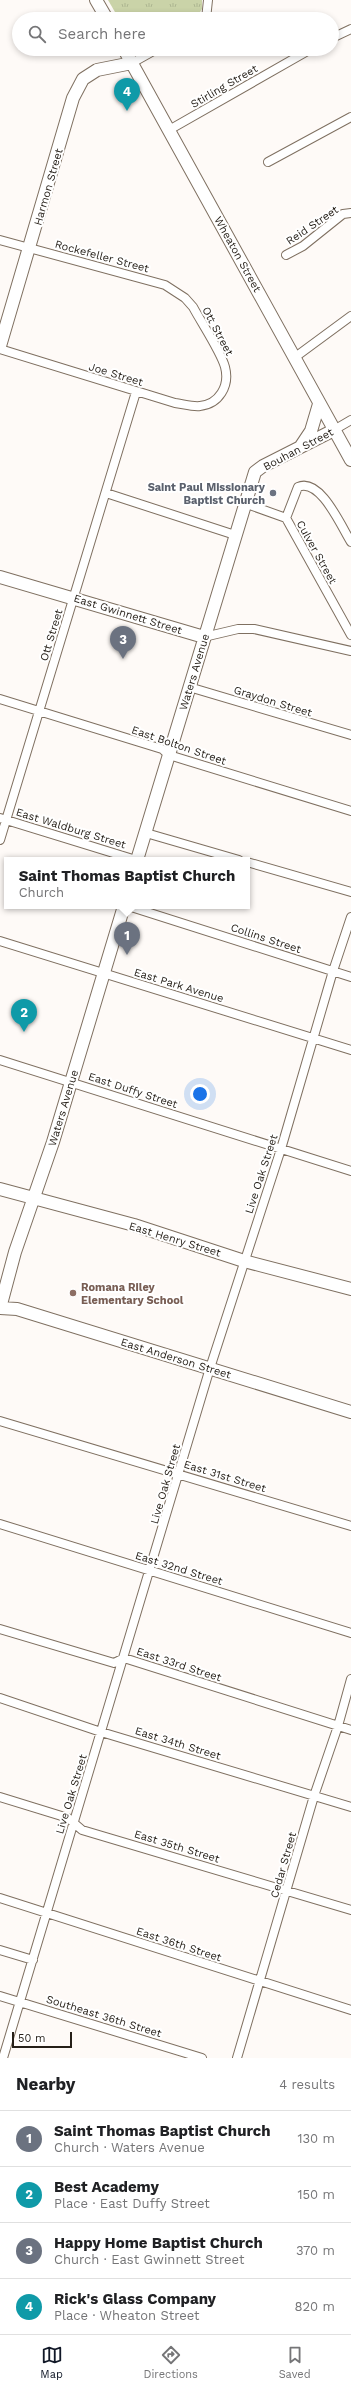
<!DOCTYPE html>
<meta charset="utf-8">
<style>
:root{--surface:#fff;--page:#f2f2f2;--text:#202124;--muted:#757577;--line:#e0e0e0;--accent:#111827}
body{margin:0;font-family:"Work Sans",sans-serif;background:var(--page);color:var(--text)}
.scale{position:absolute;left:12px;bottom:10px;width:60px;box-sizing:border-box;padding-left:4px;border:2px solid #251f18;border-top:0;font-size:11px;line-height:14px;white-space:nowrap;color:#251f18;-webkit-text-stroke:3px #fff;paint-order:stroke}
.you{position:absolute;left:200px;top:1094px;width:14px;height:14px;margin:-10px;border:3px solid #fff;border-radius:50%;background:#1a73e8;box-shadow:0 0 0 6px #1a73e833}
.badge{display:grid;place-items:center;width:26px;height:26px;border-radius:50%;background:var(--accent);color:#fff;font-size:13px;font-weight:700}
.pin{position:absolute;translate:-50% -33px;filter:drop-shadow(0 1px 2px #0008)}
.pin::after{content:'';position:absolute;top:21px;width:14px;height:12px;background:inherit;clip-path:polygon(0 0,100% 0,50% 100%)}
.popup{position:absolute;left:4px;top:857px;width:246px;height:52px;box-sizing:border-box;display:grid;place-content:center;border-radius:0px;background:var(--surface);filter:drop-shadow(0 1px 3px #0005);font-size:13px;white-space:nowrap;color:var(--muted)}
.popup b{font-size:15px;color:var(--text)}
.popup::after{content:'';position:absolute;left:50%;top:100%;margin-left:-8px;border:8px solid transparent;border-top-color:var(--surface)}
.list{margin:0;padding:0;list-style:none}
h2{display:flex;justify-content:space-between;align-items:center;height:52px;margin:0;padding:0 16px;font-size:17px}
h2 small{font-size:13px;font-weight:400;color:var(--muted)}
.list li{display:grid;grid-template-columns:26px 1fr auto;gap:12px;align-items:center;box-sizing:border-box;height:56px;padding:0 16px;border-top:1px solid var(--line)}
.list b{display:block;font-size:15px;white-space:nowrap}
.list p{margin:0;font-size:13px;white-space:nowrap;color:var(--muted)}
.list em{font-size:13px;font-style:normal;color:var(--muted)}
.icon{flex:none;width:22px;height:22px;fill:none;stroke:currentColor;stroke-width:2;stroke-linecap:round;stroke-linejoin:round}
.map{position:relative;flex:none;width:351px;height:2058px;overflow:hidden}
.search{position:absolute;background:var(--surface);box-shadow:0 2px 6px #0003;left:12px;right:12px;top:12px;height:44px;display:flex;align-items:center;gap:10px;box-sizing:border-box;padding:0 14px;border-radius:22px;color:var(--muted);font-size:15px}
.sheet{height:276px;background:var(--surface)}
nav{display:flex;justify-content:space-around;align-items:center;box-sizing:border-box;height:56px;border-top:1px solid var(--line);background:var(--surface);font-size:11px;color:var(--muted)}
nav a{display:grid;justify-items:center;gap:2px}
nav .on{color:var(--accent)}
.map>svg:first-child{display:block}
.park{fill:url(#park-tufts)}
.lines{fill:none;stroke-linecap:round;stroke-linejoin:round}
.minor-casing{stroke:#7f7061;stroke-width:10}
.secondary-casing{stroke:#7f7061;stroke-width:14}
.minor{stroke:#fff;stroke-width:8}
.secondary{stroke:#fff;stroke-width:12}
.worship-dot{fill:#6b7280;stroke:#fff;stroke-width:1.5}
.education-dot{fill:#8d6e63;stroke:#fff;stroke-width:1.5}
.labels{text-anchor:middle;stroke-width:4;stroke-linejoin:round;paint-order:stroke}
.street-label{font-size:11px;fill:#251f18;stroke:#fff}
.worship-label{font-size:11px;font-weight:bold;fill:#5b616d;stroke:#fff;text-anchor:end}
.education-label{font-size:11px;font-weight:bold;fill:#785e54;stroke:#fff;text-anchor:start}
</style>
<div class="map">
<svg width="351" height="2058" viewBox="0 0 351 2058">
<defs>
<pattern id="park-tufts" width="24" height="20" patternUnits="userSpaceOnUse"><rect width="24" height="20" fill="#cad3a8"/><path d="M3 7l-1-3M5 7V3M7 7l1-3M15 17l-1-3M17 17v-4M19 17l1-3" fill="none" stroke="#adb590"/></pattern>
</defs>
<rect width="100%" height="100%" fill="#fefaf7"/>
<path class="park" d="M108,0H202V9L196,19H119Z"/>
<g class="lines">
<defs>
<path id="minor" d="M206,19L208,0
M332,38L351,29
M132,63L157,49
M169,130L311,49
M268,162L351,117
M0,240L165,285L185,298L193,307C201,322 221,352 225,367C230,386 219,404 200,406C193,407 183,404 175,403L0,349
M286,255L303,246L343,214L351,213
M294,358L351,316
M334,430L351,420
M106,493L235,535
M244,503L286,518L351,635
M286,518L298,487C320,477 341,526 351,542
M204,637L238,629H254L351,651
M189,687L351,735
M0,699L162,749L169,755L351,811
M0,818L136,860
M146,833L239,860
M0,840L136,392
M247,862L351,892
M128,906L351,977
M0,941L351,1050
M0,1060L351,1171
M0,1421L351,1526
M0,1524L351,1633
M0,1629L114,1663L124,1658L351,1730
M0,1698L101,1732L351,1807
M0,1797L68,1818L82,1830L351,1910
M0,1898L351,2010
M0,1950L33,1960
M0,1996L202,2058
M3,2058L210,1368L281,1149L333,971L351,917
M237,2058L314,1796L338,1726L351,1679"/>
<path id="secondary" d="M96,0L107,19
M124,49L351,460
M0,346L73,98L83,79L97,70L132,63
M301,446L311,431L319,404
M0,577L204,637
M137,860L255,472L263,466L334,430
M0,1189L134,1225L244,1261L351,1289
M0,1308L15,1252L53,1142L124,906
M0,1308L17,1309L351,1412"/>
</defs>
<use href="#minor" class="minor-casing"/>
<use href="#secondary" class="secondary-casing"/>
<use href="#minor" class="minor"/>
<use href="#secondary" class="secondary"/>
</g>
<circle class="worship-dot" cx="273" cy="493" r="4"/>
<circle class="education-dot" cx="73" cy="1293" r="4"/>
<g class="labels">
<g class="street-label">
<text transform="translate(224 86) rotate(-30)" y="4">Stirling Street</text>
<text transform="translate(48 187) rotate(-74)" y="4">Harmon Street</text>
<text transform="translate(312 225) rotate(-34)" y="4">Reid Street</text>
<text transform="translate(238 254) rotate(61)" y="4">Wheaton Street</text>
<text transform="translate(102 256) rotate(15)" y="4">Rockefeller Street</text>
<text transform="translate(218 331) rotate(62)" y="4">Ott Street</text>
<text transform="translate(116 374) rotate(17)" y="4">Joe Street</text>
<text transform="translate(298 449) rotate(-28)" y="4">Bouhan Street</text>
<text transform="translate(317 552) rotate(61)" y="4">Culver Street</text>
<text transform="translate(128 614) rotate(17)" y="4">East Gwinnett Street</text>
<text transform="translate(51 635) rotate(-73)" y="4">Ott Street</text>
<text transform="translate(194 672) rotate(-73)" y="4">Waters Avenue</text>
<text transform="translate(273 701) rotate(17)" y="4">Graydon Street</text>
<text transform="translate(179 745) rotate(19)" y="4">East Bolton Street</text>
<text transform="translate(71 828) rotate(17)" y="4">East Waldburg Street</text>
<text transform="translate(266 938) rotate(18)" y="4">Collins Street</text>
<text transform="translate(179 985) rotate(17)" y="4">East Park Avenue</text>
<text transform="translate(133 1090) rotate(18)" y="4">East Duffy Street</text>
<text transform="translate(63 1108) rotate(-73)" y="4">Waters Avenue</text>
<text transform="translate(261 1174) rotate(-72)" y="4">Live Oak Street</text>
<text transform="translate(175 1239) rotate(17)" y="4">East Henry Street</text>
<text transform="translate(176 1358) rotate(17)" y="4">East Anderson Street</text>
<text transform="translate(225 1476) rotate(17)" y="4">East 31st Street</text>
<text transform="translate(165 1484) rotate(-74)" y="4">Live Oak Street</text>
<text transform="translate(179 1568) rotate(17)" y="4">East 32nd Street</text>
<text transform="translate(179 1664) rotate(18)" y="4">East 33rd Street</text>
<text transform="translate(178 1743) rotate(17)" y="4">East 34th Street</text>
<text transform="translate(71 1794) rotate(-73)" y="4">Live Oak Street</text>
<text transform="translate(177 1846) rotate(17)" y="4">East 35th Street</text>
<text transform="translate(283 1865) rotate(-74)" y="4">Cedar Street</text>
<text transform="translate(179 1944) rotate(18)" y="4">East 36th Street</text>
<text transform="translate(104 2016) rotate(17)" y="4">Southeast 36th Street</text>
</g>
<g class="worship-label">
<text x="265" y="491">Saint Paul Missionary<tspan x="265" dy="13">Baptist Church</tspan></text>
</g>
<g class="education-label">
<text x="81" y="1291">Romana Riley<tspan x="81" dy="13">Elementary School</tspan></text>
</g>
</g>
</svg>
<div class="scale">50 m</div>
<div class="you"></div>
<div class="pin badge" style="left:127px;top:955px;background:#6b7280">1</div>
<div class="popup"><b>Saint Thomas Baptist Church</b>Church</div>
<div class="pin badge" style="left:24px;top:1032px;background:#0f9aa8">2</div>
<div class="pin badge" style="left:123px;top:659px;background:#6b7280">3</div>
<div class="pin badge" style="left:127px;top:111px;background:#0f9aa8">4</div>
<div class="search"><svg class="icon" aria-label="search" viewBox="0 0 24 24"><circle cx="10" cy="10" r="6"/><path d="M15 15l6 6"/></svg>Search here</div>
</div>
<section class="sheet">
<h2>Nearby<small>4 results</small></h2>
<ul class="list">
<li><span class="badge" style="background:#6b7280">1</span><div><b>Saint Thomas Baptist Church</b><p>Church · Waters Avenue</p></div><em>130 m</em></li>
<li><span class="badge" style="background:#0f9aa8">2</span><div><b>Best Academy</b><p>Place · East Duffy Street</p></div><em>150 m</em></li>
<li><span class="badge" style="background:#6b7280">3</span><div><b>Happy Home Baptist Church</b><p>Church · East Gwinnett Street</p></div><em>370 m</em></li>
<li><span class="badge" style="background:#0f9aa8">4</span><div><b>Rick's Glass Company</b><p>Place · Wheaton Street</p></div><em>820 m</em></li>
</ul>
</section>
<nav>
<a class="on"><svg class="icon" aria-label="map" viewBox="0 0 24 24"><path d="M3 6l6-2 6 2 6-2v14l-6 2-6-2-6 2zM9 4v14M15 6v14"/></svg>Map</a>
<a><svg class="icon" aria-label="directions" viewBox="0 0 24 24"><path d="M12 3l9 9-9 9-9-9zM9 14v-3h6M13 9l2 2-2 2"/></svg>Directions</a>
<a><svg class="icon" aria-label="saved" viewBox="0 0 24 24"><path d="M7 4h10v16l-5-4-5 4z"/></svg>Saved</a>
</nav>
